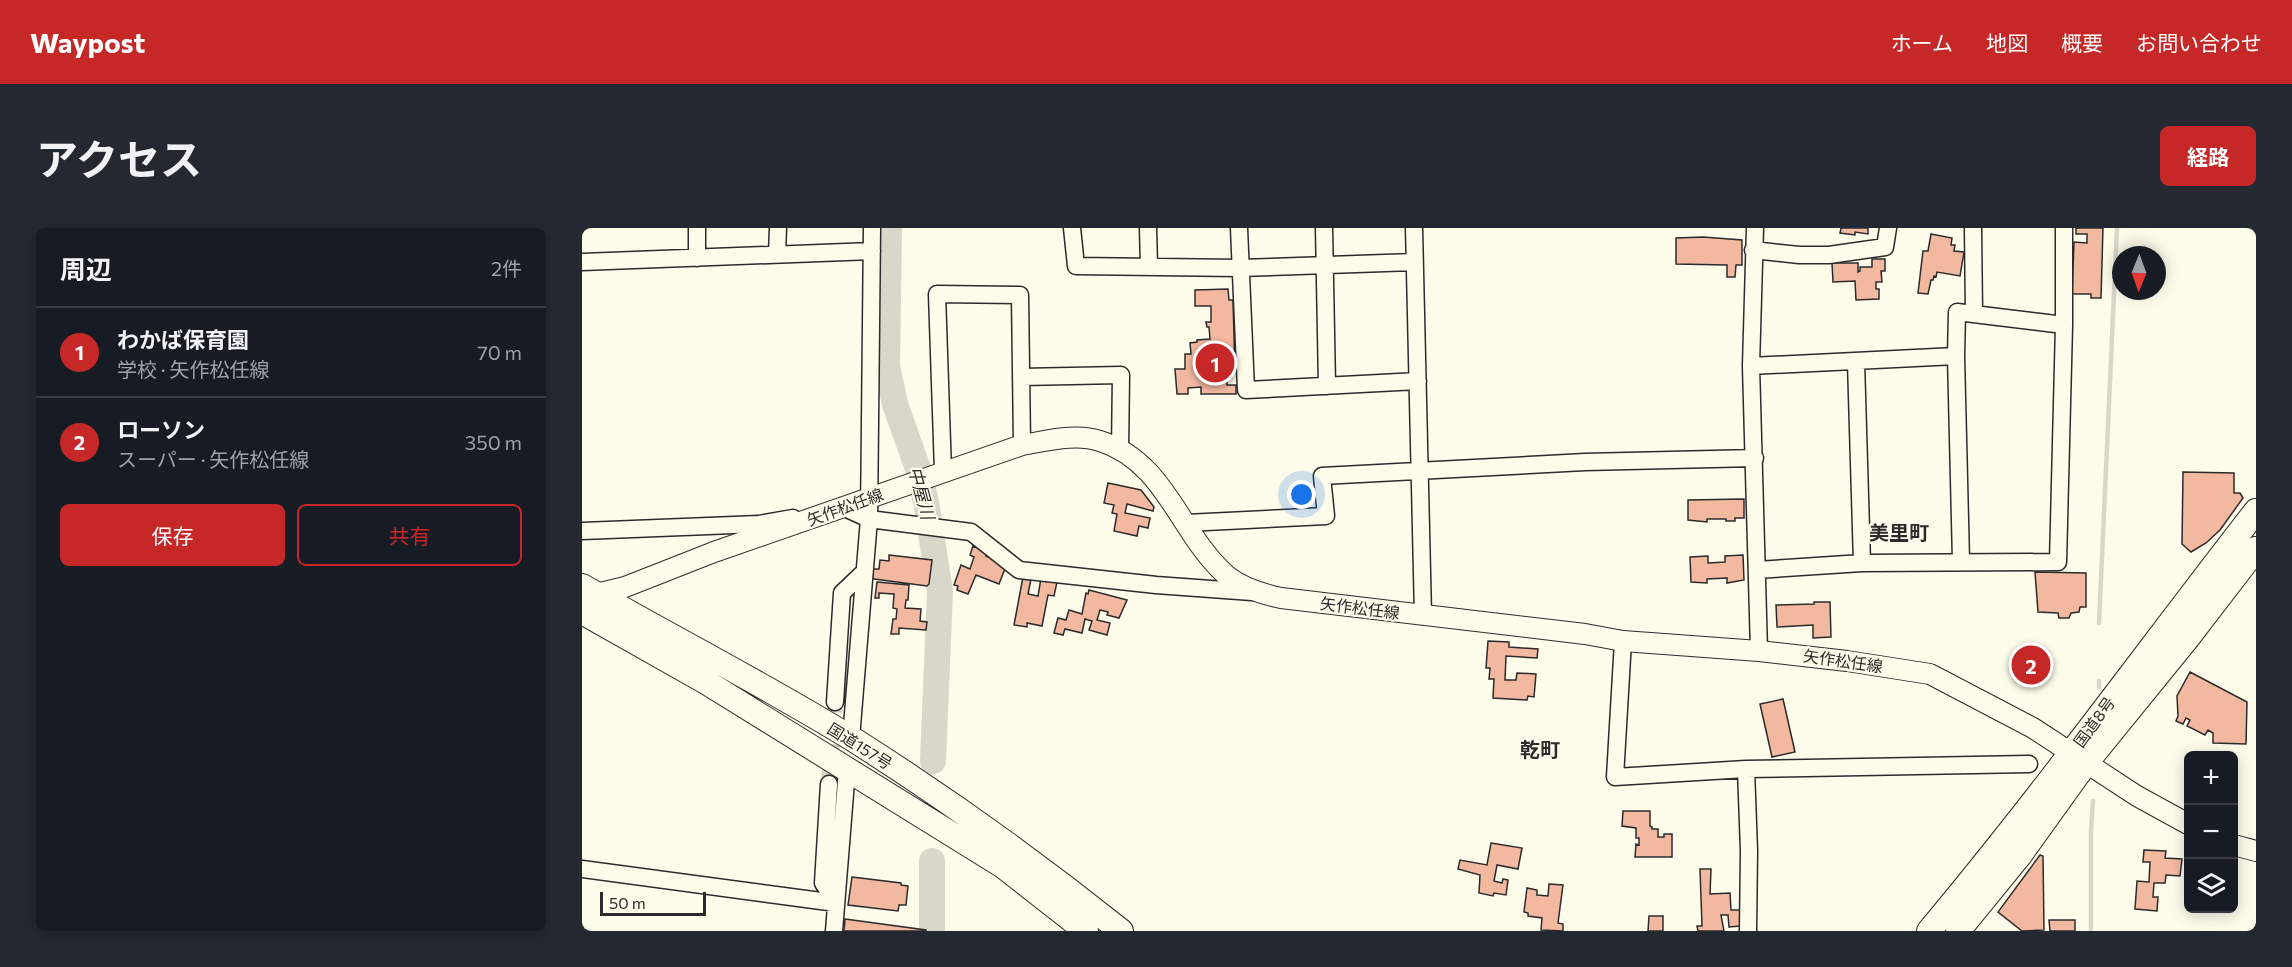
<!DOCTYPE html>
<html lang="ja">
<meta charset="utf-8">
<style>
:root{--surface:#171b24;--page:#242831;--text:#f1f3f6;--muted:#9ea1a6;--line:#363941;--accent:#c62828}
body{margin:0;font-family:Commissioner,"Noto Sans JP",sans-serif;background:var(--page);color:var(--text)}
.controls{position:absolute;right:18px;bottom:18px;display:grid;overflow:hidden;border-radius:9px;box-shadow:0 3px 15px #0003}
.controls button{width:54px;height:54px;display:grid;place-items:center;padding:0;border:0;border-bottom:2px solid var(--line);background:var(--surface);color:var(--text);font:30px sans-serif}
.compass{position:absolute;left:1530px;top:18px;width:54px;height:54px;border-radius:50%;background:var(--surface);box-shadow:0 3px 15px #0003;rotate:181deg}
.scale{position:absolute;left:18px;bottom:15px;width:106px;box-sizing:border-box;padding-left:6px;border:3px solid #2b2b2b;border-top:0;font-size:16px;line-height:21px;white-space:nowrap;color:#2b2b2b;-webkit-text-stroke:4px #fdfbea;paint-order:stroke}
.you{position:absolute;left:720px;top:267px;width:21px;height:21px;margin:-15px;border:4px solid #fff;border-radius:50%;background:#1a73e8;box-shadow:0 0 0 9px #1a73e833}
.badge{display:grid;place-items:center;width:39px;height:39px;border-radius:50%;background:var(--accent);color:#fff;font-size:20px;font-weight:700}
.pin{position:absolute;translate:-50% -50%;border:3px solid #fff;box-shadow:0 2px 6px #0006}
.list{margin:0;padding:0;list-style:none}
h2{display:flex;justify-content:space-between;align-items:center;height:78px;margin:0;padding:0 24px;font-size:26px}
h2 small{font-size:20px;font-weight:400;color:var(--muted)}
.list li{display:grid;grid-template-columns:39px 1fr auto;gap:18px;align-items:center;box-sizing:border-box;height:90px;padding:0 24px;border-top:2px solid var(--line)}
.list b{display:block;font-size:22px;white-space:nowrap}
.list p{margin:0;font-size:20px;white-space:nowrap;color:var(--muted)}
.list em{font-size:20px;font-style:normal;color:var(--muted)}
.actions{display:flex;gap:12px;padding:18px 24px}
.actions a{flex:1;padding:14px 0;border:2px solid var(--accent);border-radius:9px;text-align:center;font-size:21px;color:var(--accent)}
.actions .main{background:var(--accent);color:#fff}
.icon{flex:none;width:33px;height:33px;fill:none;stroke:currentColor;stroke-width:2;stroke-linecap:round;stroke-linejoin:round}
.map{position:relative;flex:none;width:1674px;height:703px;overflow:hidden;border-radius:9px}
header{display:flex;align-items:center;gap:36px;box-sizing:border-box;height:84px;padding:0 30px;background:var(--accent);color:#fff}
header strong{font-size:28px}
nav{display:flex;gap:33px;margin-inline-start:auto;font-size:21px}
.intro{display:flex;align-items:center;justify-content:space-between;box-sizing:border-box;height:144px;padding:0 36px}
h1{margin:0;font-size:42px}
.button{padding:15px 27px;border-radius:9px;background:var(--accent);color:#fff;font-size:21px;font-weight:700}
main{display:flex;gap:36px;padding:0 36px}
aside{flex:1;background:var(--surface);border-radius:9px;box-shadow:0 3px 15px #0003}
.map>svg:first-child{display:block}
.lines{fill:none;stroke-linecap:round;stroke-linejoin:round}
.stream{stroke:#d8d7c9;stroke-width:4.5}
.river{stroke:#d8d7c9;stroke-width:26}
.building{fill:#f2b8a0;stroke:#2b2b2b;stroke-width:1.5}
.minor-tunnel{stroke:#d3d1c4;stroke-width:16;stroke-dasharray:16 8;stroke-linecap:butt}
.minor-casing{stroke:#2b2b2b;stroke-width:19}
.major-casing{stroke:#2b2b2b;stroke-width:22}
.highway-casing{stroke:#2b2b2b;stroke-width:26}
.minor{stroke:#fdfbea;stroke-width:16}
.major{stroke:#fdfbea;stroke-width:20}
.highway{stroke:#fdfbea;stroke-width:24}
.labels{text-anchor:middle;stroke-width:4.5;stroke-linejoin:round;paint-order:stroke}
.street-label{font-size:16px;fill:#2b2b2b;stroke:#fdfbea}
.water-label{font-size:18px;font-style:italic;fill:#2b2b2b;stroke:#fdfbea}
.quarter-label{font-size:20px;font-weight:bold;fill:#2b2b2b;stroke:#fdfbea}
</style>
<header>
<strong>Waypost</strong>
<nav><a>ホーム</a><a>地図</a><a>概要</a><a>お問い合わせ</a></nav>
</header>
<div class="intro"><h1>アクセス</h1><a class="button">経路</a></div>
<main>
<aside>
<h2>周辺<small>2件</small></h2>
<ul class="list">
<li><span class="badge">1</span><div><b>わかば保育園</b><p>学校 · 矢作松任線</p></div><em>70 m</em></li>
<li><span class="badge">2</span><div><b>ローソン</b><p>スーパー · 矢作松任線</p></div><em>350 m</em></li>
</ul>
<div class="actions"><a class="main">保存</a><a>共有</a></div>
</aside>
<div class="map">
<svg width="1674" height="703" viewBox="0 0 1674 703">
<rect width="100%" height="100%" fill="#fdfbea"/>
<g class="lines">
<path class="stream" d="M1517,395L1535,0
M1517,459V453
M1509,703V602L1511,573"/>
<path class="river" d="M307,0L305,138L313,176L336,241L344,274L358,363L351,533
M350,633V703"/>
</g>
<path class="building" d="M1259,0H1286V6L1273,4V7L1258,5Z
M1494,0H1521L1519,70H1509V66H1490L1492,14L1505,15V6H1494Z
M1349,6L1370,10L1369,17H1373L1372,23L1382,24L1378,48L1355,44L1354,49L1352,48L1351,52H1349L1346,66L1336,65L1341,23H1346Z
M1121,9L1160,12V37H1154L1153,49H1145V37L1094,36V10Z
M1290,31H1303V43H1299L1300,54H1294V61H1297V71L1274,72L1273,53L1251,54L1250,35H1276V44L1278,43V39H1290Z
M646,61L647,72H651L653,143H645V157H654V166H619V159L606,160V166H595L593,141H603V126H609L608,115L615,114V112L628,111L627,99H625L624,94H629V78H613V62Z
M1601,244L1652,245V265H1658L1661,270L1638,302L1624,315L1609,324L1600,316Z
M526,255L559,262L572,279L571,283L545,276L543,285L568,290L566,300L557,298L555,308L532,303L535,286L530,285L532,277L522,275Z
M1162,271V290H1153V293H1144V291H1125V294L1106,292V272Z
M391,318L406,324L404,328L422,335L424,338L417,356L394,347L386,366L375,362L376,358L372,357L379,337L388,341L392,329L388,327Z
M307,327L350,332L347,356L345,358L292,351L290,349L291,341H297L298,332L307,333Z
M1161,327L1162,352L1145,355V350L1125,351V355L1109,354L1108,329L1126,328V335L1143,334V328Z
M1453,344L1504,345V379H1498L1497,384L1489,385L1487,390H1477L1476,385L1456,384Z
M441,349L449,351L446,366L456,368L459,350L475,354L472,368L466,367L460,398L445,395V399L432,397Z
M295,354L327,357L326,372H324L323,380L339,381L338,393L345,394L344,402L317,400V406H309L311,391H314L315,381L311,380L312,366L297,365V370H293Z
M507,362L545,372L537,390L525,387L526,384L518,382L515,392L528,395L525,407L507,402L510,393L503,391L500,405L483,401L481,407L472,405L476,390L484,392L487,382L500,386L504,365L506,366Z
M1232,374H1248L1249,409L1231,410V397L1195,399L1194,377L1232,376Z
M906,413L927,414V419L956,421L955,430L924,428L923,452H934L935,445L954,446L952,469L946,468L945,472L911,470L912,451H907L908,440H904Z
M1445,418L1469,434L1454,457L1430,440Z
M1608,444L1665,474L1664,516L1631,515V505L1626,502L1623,507L1605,498L1608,492L1604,490L1601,496L1594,493L1596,488L1595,468Z
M1201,471L1213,524L1190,529L1178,476Z
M1041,583H1068V598L1070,599V601H1076V609H1082V606H1090V629H1053L1054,616L1057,617V610H1054V600L1040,598Z
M909,615L940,620L936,641L915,637L912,653L920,655L921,651L926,652L924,667L912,665L911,668L897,665L898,647L876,641L878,632L905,637Z
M1562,622L1584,623L1583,630L1600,631L1598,648L1584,647L1583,655H1572L1571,669H1576L1575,683L1553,681L1555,653L1567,654L1568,634H1561Z
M1458,627L1461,628L1462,702L1440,703L1416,684Z
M1458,627L1461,628L1462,702L1440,703L1416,684Z
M1118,641H1129L1128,666L1148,665L1149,682H1158V698L1147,699L1146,687H1139L1142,703H1116L1115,698H1120Z
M270,649L319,655V657L326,658L324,677H317L316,683L266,677Z
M967,656L981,657L976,695L981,696V703L959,702L960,690L946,688V685L942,684L945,660L955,662V667L966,668Z
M1067,688H1081V703H1066Z
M263,691L344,702V703H262Z
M263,691L344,702V703H262Z
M1467,692H1493V703H1468Z
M1467,692H1493V703H1468Z"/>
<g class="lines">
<path class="minor-tunnel" d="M247,556L253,474"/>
<defs>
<path id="minor" d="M490,0L494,38L658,40L832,34
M566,0L567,39
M657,0L664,162L836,153
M742,0L745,158
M832,0L841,388
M1173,0L1169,138L1177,423
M1391,0L1392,86
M1171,22L1217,27H1247L1303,19L1306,0
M195,26L196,0
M115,30V0
M0,34L290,23
M1482,97V0
M1374,128L1379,333
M1274,134L1280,335
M1169,138L1374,128L1375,84L1482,97L1476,334L1280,335L1175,342
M439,149L539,147L538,222
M361,244L355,66L438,67L440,217
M254,281L263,280L287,291L389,304L437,342L574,357L670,364
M604,295L744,288L740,248L1003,234L1173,230
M0,303L177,296L211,290
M1041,413L1033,549L1164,541L1447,536
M253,474L260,365L281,345
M269,510L287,291L290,0
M1164,541L1167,623L1166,703
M247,556L241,655L254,675
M0,641L254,675
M252,703L265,541"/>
<path id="major" d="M6,368L43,359L132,324L440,217C465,213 493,205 518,213C584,234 597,305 644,347C660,360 680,366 699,370L1003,406L1041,413L1177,423L1265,433L1348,446L1451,500L1555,568L1606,596
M1652,617L1674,623"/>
<path id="highway" d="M0,358C89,409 181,456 269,510C362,569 453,634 539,703
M0,384L124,454L421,638L504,703
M1347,703C1461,567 1565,423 1674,283
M1376,703L1438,627L1504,535L1604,412L1674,321"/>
</defs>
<use href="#minor" class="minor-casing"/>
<use href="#major" class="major-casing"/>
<use href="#highway" class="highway-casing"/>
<use href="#minor" class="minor"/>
<use href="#major" class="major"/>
<use href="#highway" class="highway"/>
</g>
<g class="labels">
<g class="street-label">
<text transform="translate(263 279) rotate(-20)" y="6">矢作松任線</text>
<text transform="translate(778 380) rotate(7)" y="6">矢作松任線</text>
<text transform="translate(1261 433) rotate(8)" y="6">矢作松任線</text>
<text transform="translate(1512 494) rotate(-54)" y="6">国道8号</text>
<text transform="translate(278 518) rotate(32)" y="6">国道157号</text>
</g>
<g class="water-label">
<text transform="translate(339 265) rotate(75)" y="6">中屋川</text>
</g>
<g class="quarter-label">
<text x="1317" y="312">美里町</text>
<text x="958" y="529">乾町</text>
</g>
</g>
</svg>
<div class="controls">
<button>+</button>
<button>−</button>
<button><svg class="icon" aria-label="layers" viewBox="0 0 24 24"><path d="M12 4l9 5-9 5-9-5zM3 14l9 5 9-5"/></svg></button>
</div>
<svg class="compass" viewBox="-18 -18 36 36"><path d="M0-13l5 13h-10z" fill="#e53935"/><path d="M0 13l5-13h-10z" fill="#9ea1a6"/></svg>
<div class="scale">50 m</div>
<div class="you"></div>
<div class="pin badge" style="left:633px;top:135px">1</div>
<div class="pin badge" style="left:1449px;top:437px">2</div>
</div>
</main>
